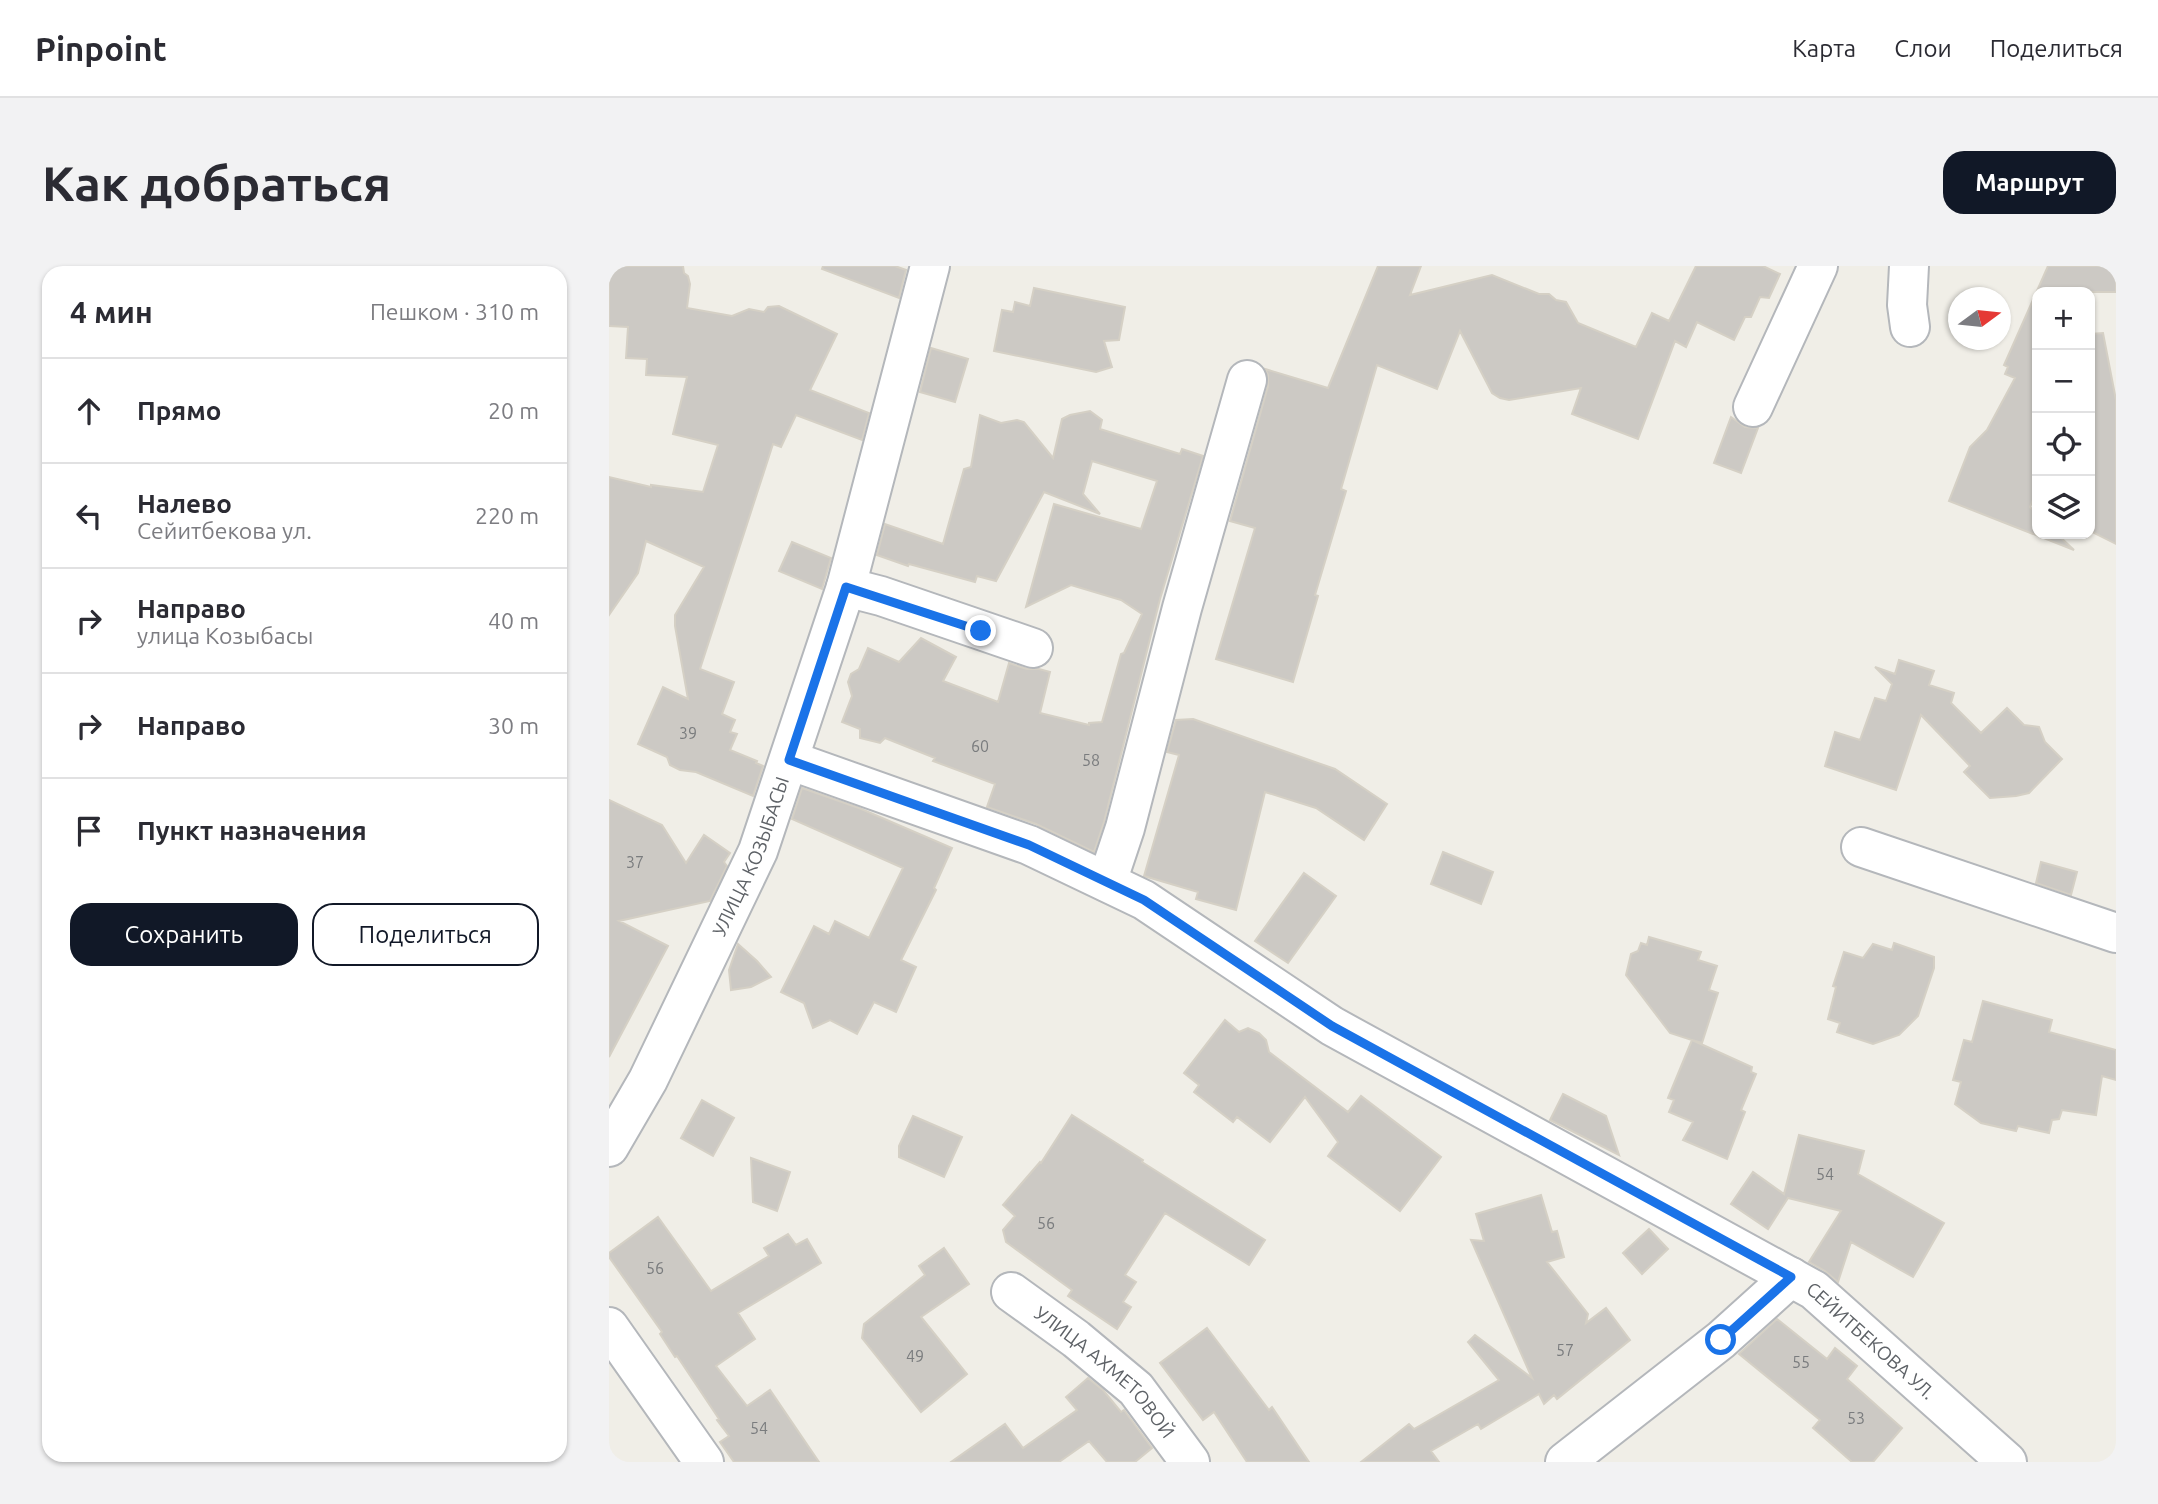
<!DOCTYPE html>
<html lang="ru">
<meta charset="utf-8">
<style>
:root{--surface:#fff;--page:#f2f2f3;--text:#2b2b33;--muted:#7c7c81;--line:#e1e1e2;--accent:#111827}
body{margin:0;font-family:Ubuntu,sans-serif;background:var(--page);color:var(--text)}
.controls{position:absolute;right:21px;top:21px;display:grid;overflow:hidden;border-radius:14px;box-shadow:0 2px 5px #0004}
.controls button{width:63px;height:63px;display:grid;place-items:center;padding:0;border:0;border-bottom:2px solid var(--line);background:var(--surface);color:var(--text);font:35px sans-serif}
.compass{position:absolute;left:1339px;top:21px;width:63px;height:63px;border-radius:50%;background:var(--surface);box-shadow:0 2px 5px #0004;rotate:75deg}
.stop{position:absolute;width:21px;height:21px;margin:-16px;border:5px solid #1a73e8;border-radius:50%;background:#fff}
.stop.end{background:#1a73e8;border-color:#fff;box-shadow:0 2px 7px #0008}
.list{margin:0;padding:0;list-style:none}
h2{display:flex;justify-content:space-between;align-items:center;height:91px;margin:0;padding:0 28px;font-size:30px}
h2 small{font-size:23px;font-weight:400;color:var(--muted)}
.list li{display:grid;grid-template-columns:46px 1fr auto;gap:21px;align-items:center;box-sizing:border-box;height:105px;padding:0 28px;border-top:2px solid var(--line)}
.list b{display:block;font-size:26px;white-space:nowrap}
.list p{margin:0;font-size:23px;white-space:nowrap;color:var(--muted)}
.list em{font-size:23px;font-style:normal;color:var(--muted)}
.actions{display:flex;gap:14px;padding:21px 28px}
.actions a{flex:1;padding:16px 0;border:2px solid var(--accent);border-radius:21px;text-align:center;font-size:24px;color:var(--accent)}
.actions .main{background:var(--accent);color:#fff}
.icon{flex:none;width:38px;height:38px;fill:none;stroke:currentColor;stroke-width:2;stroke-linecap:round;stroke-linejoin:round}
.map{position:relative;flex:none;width:1507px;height:1196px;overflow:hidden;border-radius:21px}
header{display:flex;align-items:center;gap:42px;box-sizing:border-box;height:98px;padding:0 35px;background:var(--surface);border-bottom:2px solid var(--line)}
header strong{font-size:33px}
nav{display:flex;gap:38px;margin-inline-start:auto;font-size:24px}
.intro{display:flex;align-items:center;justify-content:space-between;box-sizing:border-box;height:168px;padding:0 42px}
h1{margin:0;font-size:49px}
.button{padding:18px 32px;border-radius:21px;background:var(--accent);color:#fff;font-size:24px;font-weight:700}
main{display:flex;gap:42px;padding:0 42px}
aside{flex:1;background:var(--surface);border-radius:21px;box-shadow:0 2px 5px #0004}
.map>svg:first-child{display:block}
.building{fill:#ccc9c4;stroke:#d5d0c5;stroke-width:2}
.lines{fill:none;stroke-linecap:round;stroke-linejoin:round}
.street-casing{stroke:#b4b7bb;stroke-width:42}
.street{stroke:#fff;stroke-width:38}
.route{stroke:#1a73e8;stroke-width:9}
.labels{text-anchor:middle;stroke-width:7;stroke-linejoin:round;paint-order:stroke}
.number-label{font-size:16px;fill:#7a7c7e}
.street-label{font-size:19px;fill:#5e6267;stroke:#fff}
</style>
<header>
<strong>Pinpoint</strong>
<nav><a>Карта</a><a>Слои</a><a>Поделиться</a></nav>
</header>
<div class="intro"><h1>Как добраться</h1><a class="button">Маршрут</a></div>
<main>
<aside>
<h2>4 мин<small>Пешком · 310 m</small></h2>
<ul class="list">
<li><svg class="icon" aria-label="ahead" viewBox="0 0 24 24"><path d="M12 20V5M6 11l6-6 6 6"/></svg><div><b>Прямо</b></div><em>20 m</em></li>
<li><svg class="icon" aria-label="left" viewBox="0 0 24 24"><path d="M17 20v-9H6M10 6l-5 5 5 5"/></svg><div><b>Налево</b><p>Сейитбекова ул.</p></div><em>220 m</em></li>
<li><svg class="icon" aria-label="right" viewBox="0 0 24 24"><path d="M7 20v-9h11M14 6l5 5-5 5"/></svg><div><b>Направо</b><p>улица Козыбасы</p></div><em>40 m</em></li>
<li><svg class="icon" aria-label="right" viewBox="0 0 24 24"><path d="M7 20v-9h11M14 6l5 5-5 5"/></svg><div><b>Направо</b></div><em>30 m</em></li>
<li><svg class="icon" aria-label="arrive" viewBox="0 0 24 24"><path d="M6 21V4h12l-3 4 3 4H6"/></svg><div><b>Пункт назначения</b></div></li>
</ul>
<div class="actions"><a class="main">Сохранить</a><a>Поделиться</a></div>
</aside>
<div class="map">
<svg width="1507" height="1196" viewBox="0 0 1507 1196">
<rect width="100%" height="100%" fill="#f0eee7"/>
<path class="building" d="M0,0H74L75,7L79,10L81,18L78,42L123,50L140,43L155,46L159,41L170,40L228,68L201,124L260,147L253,174L187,149L172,181L164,178L91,403L125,416L113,448L126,454L121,466L128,468L121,484L148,495L147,497L154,500L144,530L87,506L71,504L61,499L58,491L29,478L54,421L79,433L66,360V349L95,301L37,275L29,307L0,349V211L42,221V219L94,226L109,179L64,168L78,111L37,109L38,93L17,92L19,61L0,60Z
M214,0H286L297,4L290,32L213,3Z
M769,0H812L801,29L883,9L930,28H940L947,34L957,36L969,57L1027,81L1043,47L1060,55L1087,0H1154L1171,8L1160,32L1151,31L1142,51H1136L1125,74L1088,56L1077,81L1066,75L1029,173L963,148L972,122L900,134L891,132L883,127L851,65L828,123L768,99L732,223L737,225L706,329L709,330L684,416L607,393L646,262L621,255L659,120V109L656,103L719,122Z
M1439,0H1507V26H1428V155L1425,174L1428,176V224L1421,241L1428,248V268H1448L1465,284L1340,235L1361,181L1378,164L1406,112L1396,108L1399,101L1395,99Z
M425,22L516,41L510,74L495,75L503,101L487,106L385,85L393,44L404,46L406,36L421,40Z
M1494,67L1507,134V278L1481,265V68Z
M322,82L359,93L346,136L311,126Z
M481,145L493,154L491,163L571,188L573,183L594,190L551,333L495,556L485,586L427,558L378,541L386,518L324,495L326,492L276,472L271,477L251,472V463L233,456L243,430L239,416L242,408L250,403L259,382L290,396L312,372L347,391L334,415L389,436L400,397L418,403H430L441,406L431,447L480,459V457L493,456L512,388L515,387L533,348L512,334L462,319L417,341L445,238L532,263L548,215L483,195L474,228L491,248L435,226L387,315L368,310L366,316L300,298L299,300L268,289L276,258L334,278L355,203L362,201L371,149L392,157L408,154L415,156L444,192L453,153L461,149Z
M1122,151L1136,161L1149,162L1132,207L1105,197Z
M183,276L222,292L213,323L170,305Z
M1290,394L1325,405L1320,419L1345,427L1342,437L1372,467L1398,442L1415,459L1430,461L1436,476L1453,493L1420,527L1407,530L1381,532L1355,506L1361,500L1312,449L1287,524L1216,500L1226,466L1251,474L1266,432L1277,435L1283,418L1266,401L1286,408Z
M584,453L726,503L778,538L755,574L707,542L656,526L627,644L587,633L589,626L535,610L570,489L558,486L567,454Z
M193,522L250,542L343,582L325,622L327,624L292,694L307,701L287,746L265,736L248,768L221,754L204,762L195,737L172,726L205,660L220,668L226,655L260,672L294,602L183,553Z
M0,534L53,559L77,597L95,569L121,587L115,596L118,600L101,635L10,655L59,680L0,791Z
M834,586L884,606L872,638L822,618Z
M1432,596L1468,606L1462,629L1427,617Z
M695,607L727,630L679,697L646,675Z
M1040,671L1092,686L1089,694L1108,700L1100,724L1109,727L1093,777L1083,774L1143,801L1142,806L1147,808L1132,844L1136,846L1118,893L1074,874L1084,856L1060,846L1065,834L1059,832L1083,774L1061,767L1017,709L1022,688L1029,685L1032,677L1038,679Z
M1285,677L1325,691V702L1309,750L1290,769L1264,778L1228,766L1231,757L1219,753L1227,721L1224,720L1235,686L1254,692L1264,678L1283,684Z
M129,678L148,695L162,711L142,721L122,724L120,704Z
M1374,735L1443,754L1440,766L1507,784V814L1493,810L1487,849L1453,844L1450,853L1443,854L1440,867L1409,860L1407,865L1372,857L1346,838L1352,816L1344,814L1355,774L1363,776Z
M616,754L630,766L639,762L650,767L657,774L660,786L739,846L752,830L832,891L791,945L719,890L729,876L696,831L661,876L628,851L624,856L585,826L590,819L575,807Z
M954,828L997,850L1010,889L941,854Z
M93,834L125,852L104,890L72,872Z
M463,849L534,894L533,896L656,974L640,999L556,947L516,1009L527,1016L514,1036L522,1041L508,1063L459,1030L463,1024L397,976L394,964L406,950L394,939L431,896L432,897Z
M304,850L353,871L335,911L290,891V880Z
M1190,869L1255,885L1249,908L1335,957L1304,1011L1242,976L1229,1016L1216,1005L1200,996L1232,945L1179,932L1159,963L1122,938L1144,906L1175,928Z
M142,892L181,906L168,945L144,936Z
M932,929L943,966L948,965L955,991L938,996L979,1048L977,1057L997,1042L1021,1074L948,1133L945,1129L935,1138L930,1128L872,1163L869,1158L822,1185L830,1196H752L800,1158L805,1163L890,1114L859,1076L866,1069L923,1112L862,974L875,975L867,948Z
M49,951L102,1025L160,990L155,982L179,968L187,979L198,973L212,997L129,1047L146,1073L107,1100L138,1140L161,1124L210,1196H125L111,1176L120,1170L108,1154L110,1153L68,1090L66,1091L51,1068L53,1066L0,991V987Z
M1040,963L1059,983L1033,1008L1014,987Z
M335,982L360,1018L312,1051L358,1108L312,1146L253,1072L255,1058L316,1009L310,1000Z
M1168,1053L1218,1093L1226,1082L1248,1100L1238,1113L1293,1162L1264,1196H1243L1204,1162L1211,1154L1130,1088Z
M598,1062L660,1144L663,1141L700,1196H638L605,1146L594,1154L551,1097Z
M479,1112L494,1124L512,1146L515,1144L543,1182L526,1196H498L480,1175L450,1196H342L396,1158L414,1182L468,1144L457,1131Z"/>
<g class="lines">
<defs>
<g id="street">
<path d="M1300,0L1298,39L1301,61"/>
<path d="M1144,141L1209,0"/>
<path d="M237,321L272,330L424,382"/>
<path id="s1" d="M180,494L420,579L535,634L723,760L1205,1024L1398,1196"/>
<path d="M1252,581L1507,667"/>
<path d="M498,616L516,562L573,342L638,114"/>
<path id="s2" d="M0,881L39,814L149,585L237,321L321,0"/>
<path id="s3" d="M402,1026L467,1073L527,1123L581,1196"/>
<path d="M0,1061L95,1196"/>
<path d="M956,1196L1112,1074L1182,1011"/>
</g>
</defs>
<use href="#street" class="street-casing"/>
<use href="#street" class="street"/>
</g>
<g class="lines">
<path class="route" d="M372,365L237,321L180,494L420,579L535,634L723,760L1182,1011L1112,1074"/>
</g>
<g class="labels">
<g class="number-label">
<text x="79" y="473">39</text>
<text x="371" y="486">60</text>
<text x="482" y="500">58</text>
<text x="26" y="602">37</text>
<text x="1216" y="914">54</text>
<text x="437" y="963">56</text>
<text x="46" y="1008">56</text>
<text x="956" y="1090">57</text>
<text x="306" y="1096">49</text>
<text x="1192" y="1102">55</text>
<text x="1247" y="1158">53</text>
<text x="150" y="1168">54</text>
</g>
<g class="street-label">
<text dy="7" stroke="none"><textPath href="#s2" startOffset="324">УЛИЦА КОЗЫБАСЫ</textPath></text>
<text dy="7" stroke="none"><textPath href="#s1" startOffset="1234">СЕЙИТБЕКОВА УЛ.</textPath></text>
<text dy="7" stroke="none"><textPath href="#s3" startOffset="124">УЛИЦА АХМЕТОВОЙ</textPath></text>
</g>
</g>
</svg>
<div class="controls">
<button>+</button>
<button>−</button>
<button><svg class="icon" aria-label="locate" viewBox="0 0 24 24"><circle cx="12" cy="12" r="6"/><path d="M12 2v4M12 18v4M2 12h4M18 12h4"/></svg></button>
<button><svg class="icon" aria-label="layers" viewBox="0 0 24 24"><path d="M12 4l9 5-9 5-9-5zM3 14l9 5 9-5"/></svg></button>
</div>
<svg class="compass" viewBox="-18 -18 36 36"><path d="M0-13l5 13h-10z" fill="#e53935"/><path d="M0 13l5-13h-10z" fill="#7c7c81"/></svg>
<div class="stop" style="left:1112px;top:1074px"></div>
<div class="stop end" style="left:372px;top:365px"></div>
</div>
</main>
